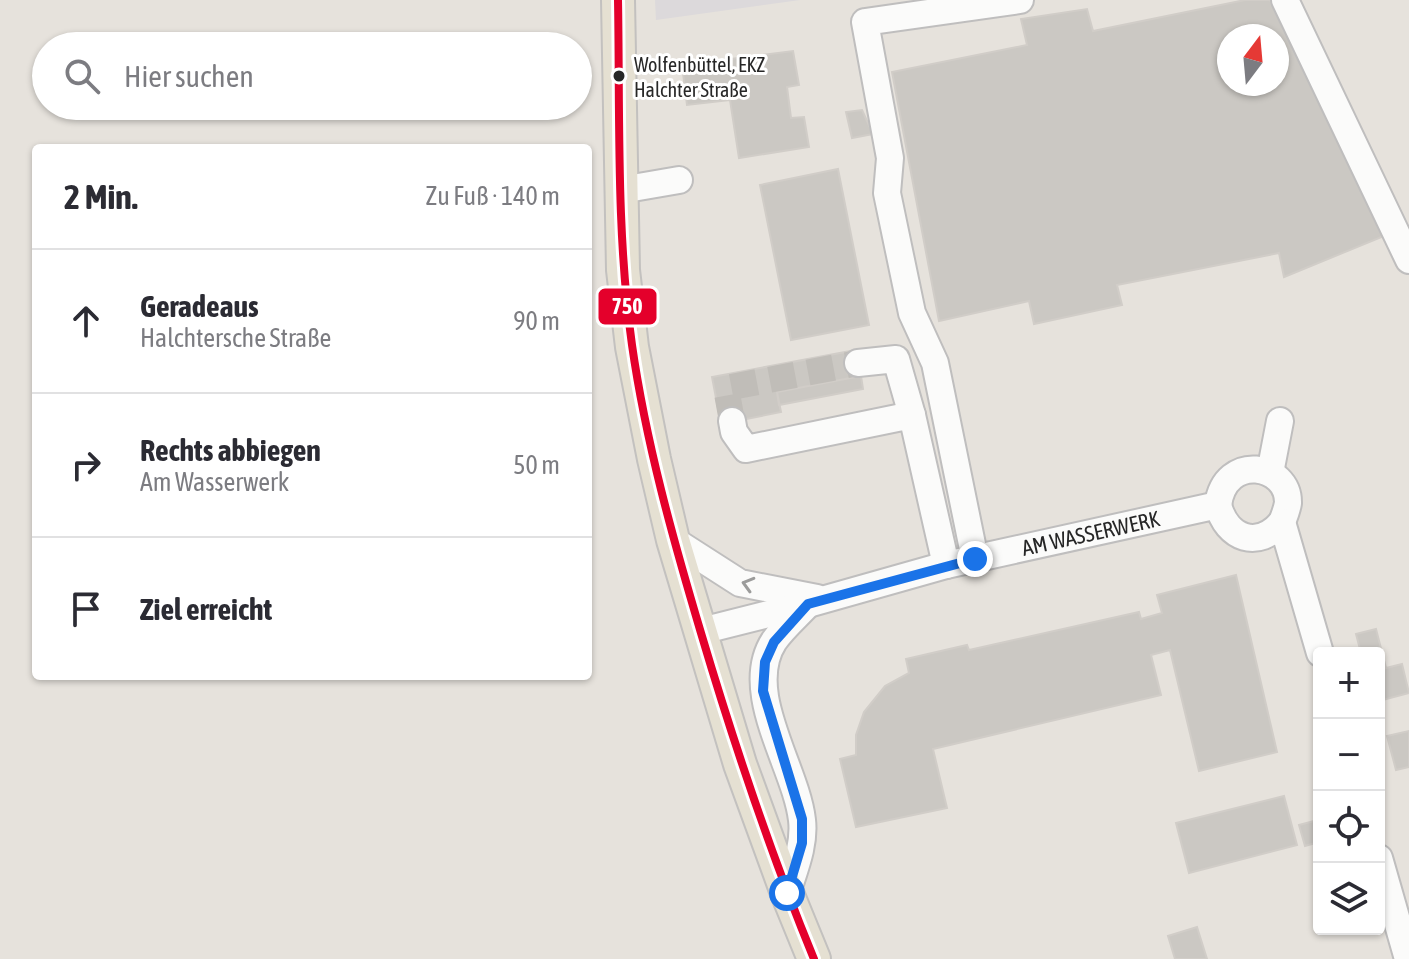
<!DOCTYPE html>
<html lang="de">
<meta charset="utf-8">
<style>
:root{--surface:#fff;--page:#f2f2f3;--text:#2b2b33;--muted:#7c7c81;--line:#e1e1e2}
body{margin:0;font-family:"Asap Condensed",sans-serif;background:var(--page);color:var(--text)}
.controls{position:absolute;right:24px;bottom:24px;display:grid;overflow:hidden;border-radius:8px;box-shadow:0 2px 6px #0004}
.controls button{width:72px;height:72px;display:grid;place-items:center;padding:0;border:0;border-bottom:2px solid var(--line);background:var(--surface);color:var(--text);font:40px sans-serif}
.compass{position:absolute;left:1217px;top:24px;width:72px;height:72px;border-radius:50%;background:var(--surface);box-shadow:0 2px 6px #0004;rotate:16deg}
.stop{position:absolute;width:24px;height:24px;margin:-18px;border:6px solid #1a73e8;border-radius:50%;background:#fff}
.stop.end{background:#1a73e8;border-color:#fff;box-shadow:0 2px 8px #0008}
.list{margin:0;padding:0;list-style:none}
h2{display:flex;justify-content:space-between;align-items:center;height:104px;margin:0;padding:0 32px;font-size:34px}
h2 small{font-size:26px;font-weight:400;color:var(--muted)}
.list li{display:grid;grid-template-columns:52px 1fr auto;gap:24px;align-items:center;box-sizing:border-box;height:144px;padding:0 32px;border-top:2px solid var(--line)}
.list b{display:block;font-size:30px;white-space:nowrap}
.list p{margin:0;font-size:26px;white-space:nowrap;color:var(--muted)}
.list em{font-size:26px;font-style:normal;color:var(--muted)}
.icon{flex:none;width:44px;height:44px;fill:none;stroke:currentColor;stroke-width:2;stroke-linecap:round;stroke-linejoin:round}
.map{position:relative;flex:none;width:1409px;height:959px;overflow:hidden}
.search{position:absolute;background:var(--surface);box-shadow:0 2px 6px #0004;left:32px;top:32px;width:560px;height:88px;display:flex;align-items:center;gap:20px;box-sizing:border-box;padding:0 28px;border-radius:44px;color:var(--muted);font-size:30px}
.panel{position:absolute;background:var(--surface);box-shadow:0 2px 6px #0004;left:32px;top:144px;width:560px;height:536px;border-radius:8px}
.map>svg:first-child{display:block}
.industrial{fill:#dcd9db}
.building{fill:#cbc8c3;stroke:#d1cdc8;stroke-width:2;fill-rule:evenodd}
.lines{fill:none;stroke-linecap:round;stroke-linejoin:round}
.minor-tunnel{stroke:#c0bdb8;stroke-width:26;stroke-dasharray:26 13;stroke-linecap:butt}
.minor-casing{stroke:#bfbebe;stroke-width:30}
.major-casing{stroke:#c3c1bf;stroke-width:36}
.minor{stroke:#fbfbfa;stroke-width:26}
.major{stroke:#e5e0d2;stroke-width:32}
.bus-1-casing{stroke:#fff;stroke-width:14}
.bus-1{stroke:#e4002b;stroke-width:8}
.oneway{stroke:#9c9c9b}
.route{stroke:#1a73e8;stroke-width:10}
.bus-dot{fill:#272727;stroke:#fff;stroke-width:3}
.labels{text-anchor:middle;stroke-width:6;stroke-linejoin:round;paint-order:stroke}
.bus-label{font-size:20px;fill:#272727;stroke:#fff;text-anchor:start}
.street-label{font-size:22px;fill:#272727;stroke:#fff}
.line-badge{stroke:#fff;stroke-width:3}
.badge-label{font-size:22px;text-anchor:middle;font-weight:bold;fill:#fff}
</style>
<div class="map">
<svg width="1409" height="959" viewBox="0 0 1409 959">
<rect width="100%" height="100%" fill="#e6e2dc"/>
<path class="industrial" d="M655,0H800L656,20Z"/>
<path class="building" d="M1245,0H1270L1384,236L1284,277L1279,253L1117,285L1122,305L1034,324L1029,301L939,321L892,72L1027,45L1021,19L1087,9L1093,31ZM1229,36H1277V84H1229Z
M793,51L799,85L787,87L791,118L804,117L809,147L739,158L730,100L687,105L682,65Z
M862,110L873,134L852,138L846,112Z
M838,169L869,325L791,340L760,185Z
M856,350L861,376L777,392L781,412L721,424L712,377Z
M861,376L863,389L779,405L777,392Z
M1236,575L1277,752L1199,771L1170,650L1151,655L1161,695L933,749L947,808L856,827L840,759L856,755V735L864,712L885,686L909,673L906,659L967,645L969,650L1139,612L1141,619L1162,613L1157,595Z
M1376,629L1386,668L1402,664L1409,693L1379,701V653H1361L1356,634Z
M1409,731V767L1396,770L1387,736Z
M1284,796L1297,845L1189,873L1176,823Z
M1314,821L1319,842L1305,846L1299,825Z
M1197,927L1207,959H1175L1168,936Z"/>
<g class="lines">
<path class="minor-tunnel" d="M732,421L726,388L858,363"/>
<defs>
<g id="minor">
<path d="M1285,0L1409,260"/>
<path d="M621,190L679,180"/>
<path d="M858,363L896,359L912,415"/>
<path d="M732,421L734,432L746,449L912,415L946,565"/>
<path d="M1270,473L1280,421"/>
<path d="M1218,505C1225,452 1289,464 1288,503C1287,509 1284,517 1282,522"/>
<path d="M673,540L740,583L817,598"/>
<path d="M975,559L935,363L912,313L887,193L890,158L865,22L1020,0"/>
<path id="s1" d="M701,631L808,604L946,565L1218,505C1227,539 1258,550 1282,522L1320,653"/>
<path d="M1379,858L1408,959"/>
<path d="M787,893C794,870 805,845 802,820C796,767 741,692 774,641C783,628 797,616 808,604"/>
</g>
<path id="major" d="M618,0L623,270L632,347L654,459L673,540L740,764L787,893L814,959"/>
</defs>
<use href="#minor" class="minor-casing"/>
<use href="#major" class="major-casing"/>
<use href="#minor" class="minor"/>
<use href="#major" class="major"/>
<defs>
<path id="bus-1" d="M618,0C620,115 616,231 632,345C646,443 673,539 701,633C734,744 770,852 814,959"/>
</defs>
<use href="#bus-1" class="bus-1-casing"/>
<use href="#bus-1" class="bus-1"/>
</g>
<defs><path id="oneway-chevron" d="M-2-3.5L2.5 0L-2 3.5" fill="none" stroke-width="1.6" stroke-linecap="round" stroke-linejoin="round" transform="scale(2)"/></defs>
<use class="oneway" href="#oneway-chevron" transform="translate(748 584) rotate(-164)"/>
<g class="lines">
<path class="route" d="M787,893L802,843V819L763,691L765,662L774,642L808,604L975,559"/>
</g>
<circle class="bus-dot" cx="619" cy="76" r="7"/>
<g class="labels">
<g class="bus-label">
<text x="634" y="72">Wolfenbüttel, EKZ<tspan x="634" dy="25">Halchter Straße</tspan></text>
</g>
<g class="street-label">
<text dy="8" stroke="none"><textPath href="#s1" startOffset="402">AM WASSERWERK</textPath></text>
</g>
</g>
<rect class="line-badge" x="597" y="287" width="61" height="39" rx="8" fill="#e4002b"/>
<g class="badge-label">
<text x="627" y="314">750</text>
</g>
</svg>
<div class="controls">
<button>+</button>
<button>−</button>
<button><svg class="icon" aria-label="locate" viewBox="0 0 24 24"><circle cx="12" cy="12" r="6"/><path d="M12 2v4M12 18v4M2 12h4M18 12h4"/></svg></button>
<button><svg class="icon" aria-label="layers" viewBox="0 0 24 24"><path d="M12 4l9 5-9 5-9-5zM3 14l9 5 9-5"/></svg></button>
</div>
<svg class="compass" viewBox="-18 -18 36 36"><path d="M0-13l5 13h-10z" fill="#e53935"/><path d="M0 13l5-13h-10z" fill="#7c7c81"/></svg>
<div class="stop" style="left:787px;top:893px"></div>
<div class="stop end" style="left:975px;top:559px"></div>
<div class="search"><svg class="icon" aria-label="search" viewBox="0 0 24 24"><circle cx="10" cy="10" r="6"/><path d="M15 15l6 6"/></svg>Hier suchen</div>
<section class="panel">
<h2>2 Min.<small>Zu Fuß · 140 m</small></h2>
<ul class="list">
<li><svg class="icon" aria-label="ahead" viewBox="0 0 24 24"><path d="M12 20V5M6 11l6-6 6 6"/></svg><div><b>Geradeaus</b><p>Halchtersche Straße</p></div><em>90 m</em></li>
<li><svg class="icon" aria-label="right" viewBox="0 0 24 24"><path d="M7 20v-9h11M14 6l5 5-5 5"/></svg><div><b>Rechts abbiegen</b><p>Am Wasserwerk</p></div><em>50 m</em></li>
<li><svg class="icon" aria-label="arrive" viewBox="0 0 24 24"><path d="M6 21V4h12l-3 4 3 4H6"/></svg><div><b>Ziel erreicht</b></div></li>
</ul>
</section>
</div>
